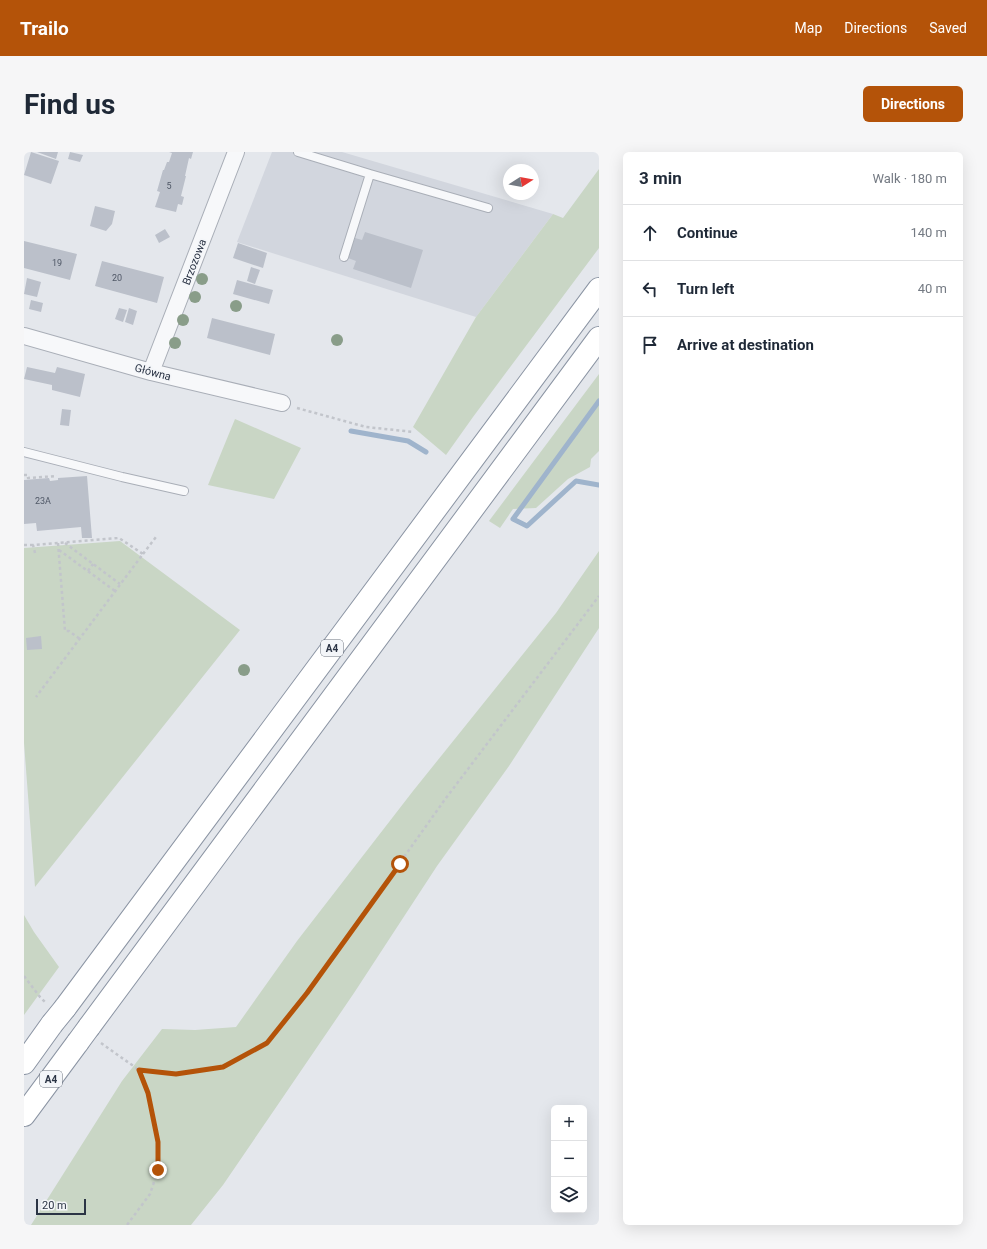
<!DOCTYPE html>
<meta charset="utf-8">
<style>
:root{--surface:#fff;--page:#f6f6f7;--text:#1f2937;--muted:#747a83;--line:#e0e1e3;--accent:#b45309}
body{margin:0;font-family:Roboto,sans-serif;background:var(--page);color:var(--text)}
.controls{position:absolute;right:12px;bottom:12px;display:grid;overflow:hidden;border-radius:6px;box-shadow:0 4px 16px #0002}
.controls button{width:36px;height:36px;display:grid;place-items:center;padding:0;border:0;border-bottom:1px solid var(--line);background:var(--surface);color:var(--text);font:20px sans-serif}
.compass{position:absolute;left:479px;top:12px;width:36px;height:36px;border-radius:50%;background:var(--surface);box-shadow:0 4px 16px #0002;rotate:79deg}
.scale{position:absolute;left:12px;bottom:10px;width:50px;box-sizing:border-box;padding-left:4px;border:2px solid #2b3445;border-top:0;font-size:11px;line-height:14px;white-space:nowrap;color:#2b3445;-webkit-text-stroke:3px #f4f6f9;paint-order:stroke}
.stop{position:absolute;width:12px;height:12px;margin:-9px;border:3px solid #b45309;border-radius:50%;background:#fff}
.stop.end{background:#b45309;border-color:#fff;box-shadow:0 1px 4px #0008}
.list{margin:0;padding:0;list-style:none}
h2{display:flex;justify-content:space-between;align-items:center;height:52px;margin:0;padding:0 16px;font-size:17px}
h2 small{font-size:13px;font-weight:400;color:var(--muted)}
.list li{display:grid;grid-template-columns:26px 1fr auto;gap:12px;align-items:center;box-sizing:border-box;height:56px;padding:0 16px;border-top:1px solid var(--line)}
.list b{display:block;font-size:15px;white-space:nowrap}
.list em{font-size:13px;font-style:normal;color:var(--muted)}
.icon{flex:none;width:22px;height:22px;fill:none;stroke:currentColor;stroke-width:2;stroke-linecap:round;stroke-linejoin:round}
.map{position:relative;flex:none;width:575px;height:1073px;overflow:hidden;border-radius:6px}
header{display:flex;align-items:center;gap:24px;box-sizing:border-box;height:56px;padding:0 20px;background:var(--accent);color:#fff}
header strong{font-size:19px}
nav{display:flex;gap:22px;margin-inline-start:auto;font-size:14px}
.intro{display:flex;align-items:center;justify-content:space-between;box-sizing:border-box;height:96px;padding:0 24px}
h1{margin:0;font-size:28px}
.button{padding:10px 18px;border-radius:6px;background:var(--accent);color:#fff;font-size:14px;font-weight:700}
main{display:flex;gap:24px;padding:0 24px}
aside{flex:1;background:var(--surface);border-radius:6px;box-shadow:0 4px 16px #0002}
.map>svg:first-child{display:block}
.built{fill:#d2d6de}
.green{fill:#c9d6c5}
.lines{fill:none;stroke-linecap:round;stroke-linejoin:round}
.stream{stroke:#9fb4cc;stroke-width:5}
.building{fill:#bbc0ca}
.service-casing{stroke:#a9aeb7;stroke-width:10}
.minor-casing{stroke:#a9aeb7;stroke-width:18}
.motorway-casing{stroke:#8b94a3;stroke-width:24}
.path{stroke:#c2c5cb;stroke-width:2.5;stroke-dasharray:3 3;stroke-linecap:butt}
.service{stroke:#f7f8fa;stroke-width:8}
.minor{stroke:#f7f8fa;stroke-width:16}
.motorway{stroke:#fff;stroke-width:22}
.motorway-bridge-casing{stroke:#8b94a3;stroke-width:24;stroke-linecap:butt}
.motorway-bridge{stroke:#fff;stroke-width:22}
.tree{fill:#899d89}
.route{stroke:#b45309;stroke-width:5}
.labels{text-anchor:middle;stroke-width:3.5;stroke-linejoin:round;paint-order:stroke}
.number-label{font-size:9px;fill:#4f5766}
.shield{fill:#f4f6f9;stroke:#676e7b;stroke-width:1}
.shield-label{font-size:10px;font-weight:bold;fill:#2b3445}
.street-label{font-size:11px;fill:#2b3445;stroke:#f4f6f9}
</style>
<header>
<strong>Trailo</strong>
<nav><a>Map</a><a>Directions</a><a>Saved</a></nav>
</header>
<div class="intro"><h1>Find us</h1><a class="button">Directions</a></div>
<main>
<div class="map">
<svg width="575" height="1073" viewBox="0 0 575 1073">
<rect width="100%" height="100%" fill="#e4e7ec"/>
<path class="built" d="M248,0H318L529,62L452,165L213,90Z"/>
<path class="green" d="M575,17V96L449,265L422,303L389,275L452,165L529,62L539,66Z
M575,222V299L567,307L566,315L544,327L512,356L489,357L476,376L465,369Z
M211,267L277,296L250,347L184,333Z
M96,389L216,478L11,735L0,591V396Z
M575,399V476L485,614L413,714L330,841L255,951L199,1033L167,1073H7L98,929L138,877L171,878L212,875L273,789L389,639L532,461Z
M0,763L10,780L35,815L0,863Z"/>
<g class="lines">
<path class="stream" d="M575,249L489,367L503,374L552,329L575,333
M327,279L384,289L402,300"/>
</g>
<path class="building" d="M7,0L35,9L27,32L0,23Z
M13,0H34L32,7Z
M46,0L59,3L56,10L44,7Z
M145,0H169L167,7L165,6L161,24H162L157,44L160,45L158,53L154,52L152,60L131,55L136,40L133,39L139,18H140L143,10H145L148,1Z
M71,54L91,59L88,72L82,79L66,74Z
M141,77L146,85L135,91L131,83Z
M341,80L399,98L387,136L329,117L332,109L324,106L331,86L338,88Z
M0,89L53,102L46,128L0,116Z
M214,91L243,101L239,116L209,106Z
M78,109L140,125L133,151L71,134Z
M227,115L236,118L231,132L223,129Z
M3,126L17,130L13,145L0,142Z
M213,128L249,138L245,152L209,142Z
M7,148L19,151L17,160L5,157Z
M95,156L103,158L99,170L91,167Z
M105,156L113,159L109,173L101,170Z
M188,166L251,182L246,203L183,186Z
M3,215L31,221L33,215L61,222L56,245L28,238V233L0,227Z
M38,257L47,258L45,274L36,273Z
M63,324L68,386H58L57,375L13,379L12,371L0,372V328L25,326L26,329L34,328V326Z
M17,484L18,497L3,498L2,486Z"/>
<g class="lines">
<defs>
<path id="service" d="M274,0L346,22L320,105
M346,22L464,56
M0,300L98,325L160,339"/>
<path id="minor" d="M0,184L127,220L258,251
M127,220L212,0"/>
<path id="motorway" d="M41,856L575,137
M65,875L575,186
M0,911L28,872
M0,963L54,890"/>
</defs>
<use href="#service" class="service-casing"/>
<use href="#minor" class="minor-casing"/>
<use href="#motorway" class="motorway-casing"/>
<path class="path" d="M273,256L342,275L390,280
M0,323H4V326L33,324
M34,391L41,479H45L56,487
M41,391L96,432
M0,393H9
M35,398L91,439
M11,401L9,393L95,386L119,402L12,545
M119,402L132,385
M64,419L69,412
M0,824L16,845L21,850
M77,891L115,918L123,941L134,990V1018L126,1042L103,1073
M115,918L152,921L199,915L243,891L283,841L422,646L575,444"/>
<use href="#service" class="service"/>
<use href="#minor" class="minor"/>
<use href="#motorway" class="motorway"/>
<defs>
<path id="motorway-bridge" d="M28,872L41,856
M54,890L65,875"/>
</defs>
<use href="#motorway-bridge" class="motorway-bridge-casing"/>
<use href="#motorway-bridge" class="motorway-bridge"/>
</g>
<g class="tree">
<circle cx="178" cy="127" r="6"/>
<circle cx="171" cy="145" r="6"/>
<circle cx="212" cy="154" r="6"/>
<circle cx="159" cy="168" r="6"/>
<circle cx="313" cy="188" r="6"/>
<circle cx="151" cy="191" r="6"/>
<circle cx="220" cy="518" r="6"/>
</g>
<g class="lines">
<path class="route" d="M134,1018V990L124,941L115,918L152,922L199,915L243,891L283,841L376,712"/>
</g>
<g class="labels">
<g class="number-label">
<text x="145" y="37">5</text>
<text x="33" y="114">19</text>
<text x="93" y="129">20</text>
<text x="19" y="352">23A</text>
</g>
<g class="shield">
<rect x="297" y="488" width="22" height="16" rx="3"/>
<rect x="16" y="919" width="22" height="16" rx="3"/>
</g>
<g class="shield-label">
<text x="308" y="500">A4</text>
<text x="27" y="931">A4</text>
</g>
<g class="street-label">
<text transform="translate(170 110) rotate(-69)" y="4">Brzozowa</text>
<text transform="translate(129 220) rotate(15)" y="4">Główna</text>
</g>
</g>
</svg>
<div class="controls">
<button>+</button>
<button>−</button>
<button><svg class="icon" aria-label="layers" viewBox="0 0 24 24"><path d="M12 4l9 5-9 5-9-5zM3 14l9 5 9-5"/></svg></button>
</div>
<svg class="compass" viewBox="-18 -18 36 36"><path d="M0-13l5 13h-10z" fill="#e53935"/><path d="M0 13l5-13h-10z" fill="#747a83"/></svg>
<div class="scale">20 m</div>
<div class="stop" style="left:376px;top:712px"></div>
<div class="stop end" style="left:134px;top:1018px"></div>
</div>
<aside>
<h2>3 min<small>Walk · 180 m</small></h2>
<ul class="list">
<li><svg class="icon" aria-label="ahead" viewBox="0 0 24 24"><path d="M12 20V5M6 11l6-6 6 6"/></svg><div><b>Continue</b></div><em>140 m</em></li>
<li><svg class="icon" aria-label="left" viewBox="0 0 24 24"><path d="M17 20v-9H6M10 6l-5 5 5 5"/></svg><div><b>Turn left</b></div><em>40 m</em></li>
<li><svg class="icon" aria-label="arrive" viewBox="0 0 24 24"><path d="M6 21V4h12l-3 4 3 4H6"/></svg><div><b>Arrive at destination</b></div></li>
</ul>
</aside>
</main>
